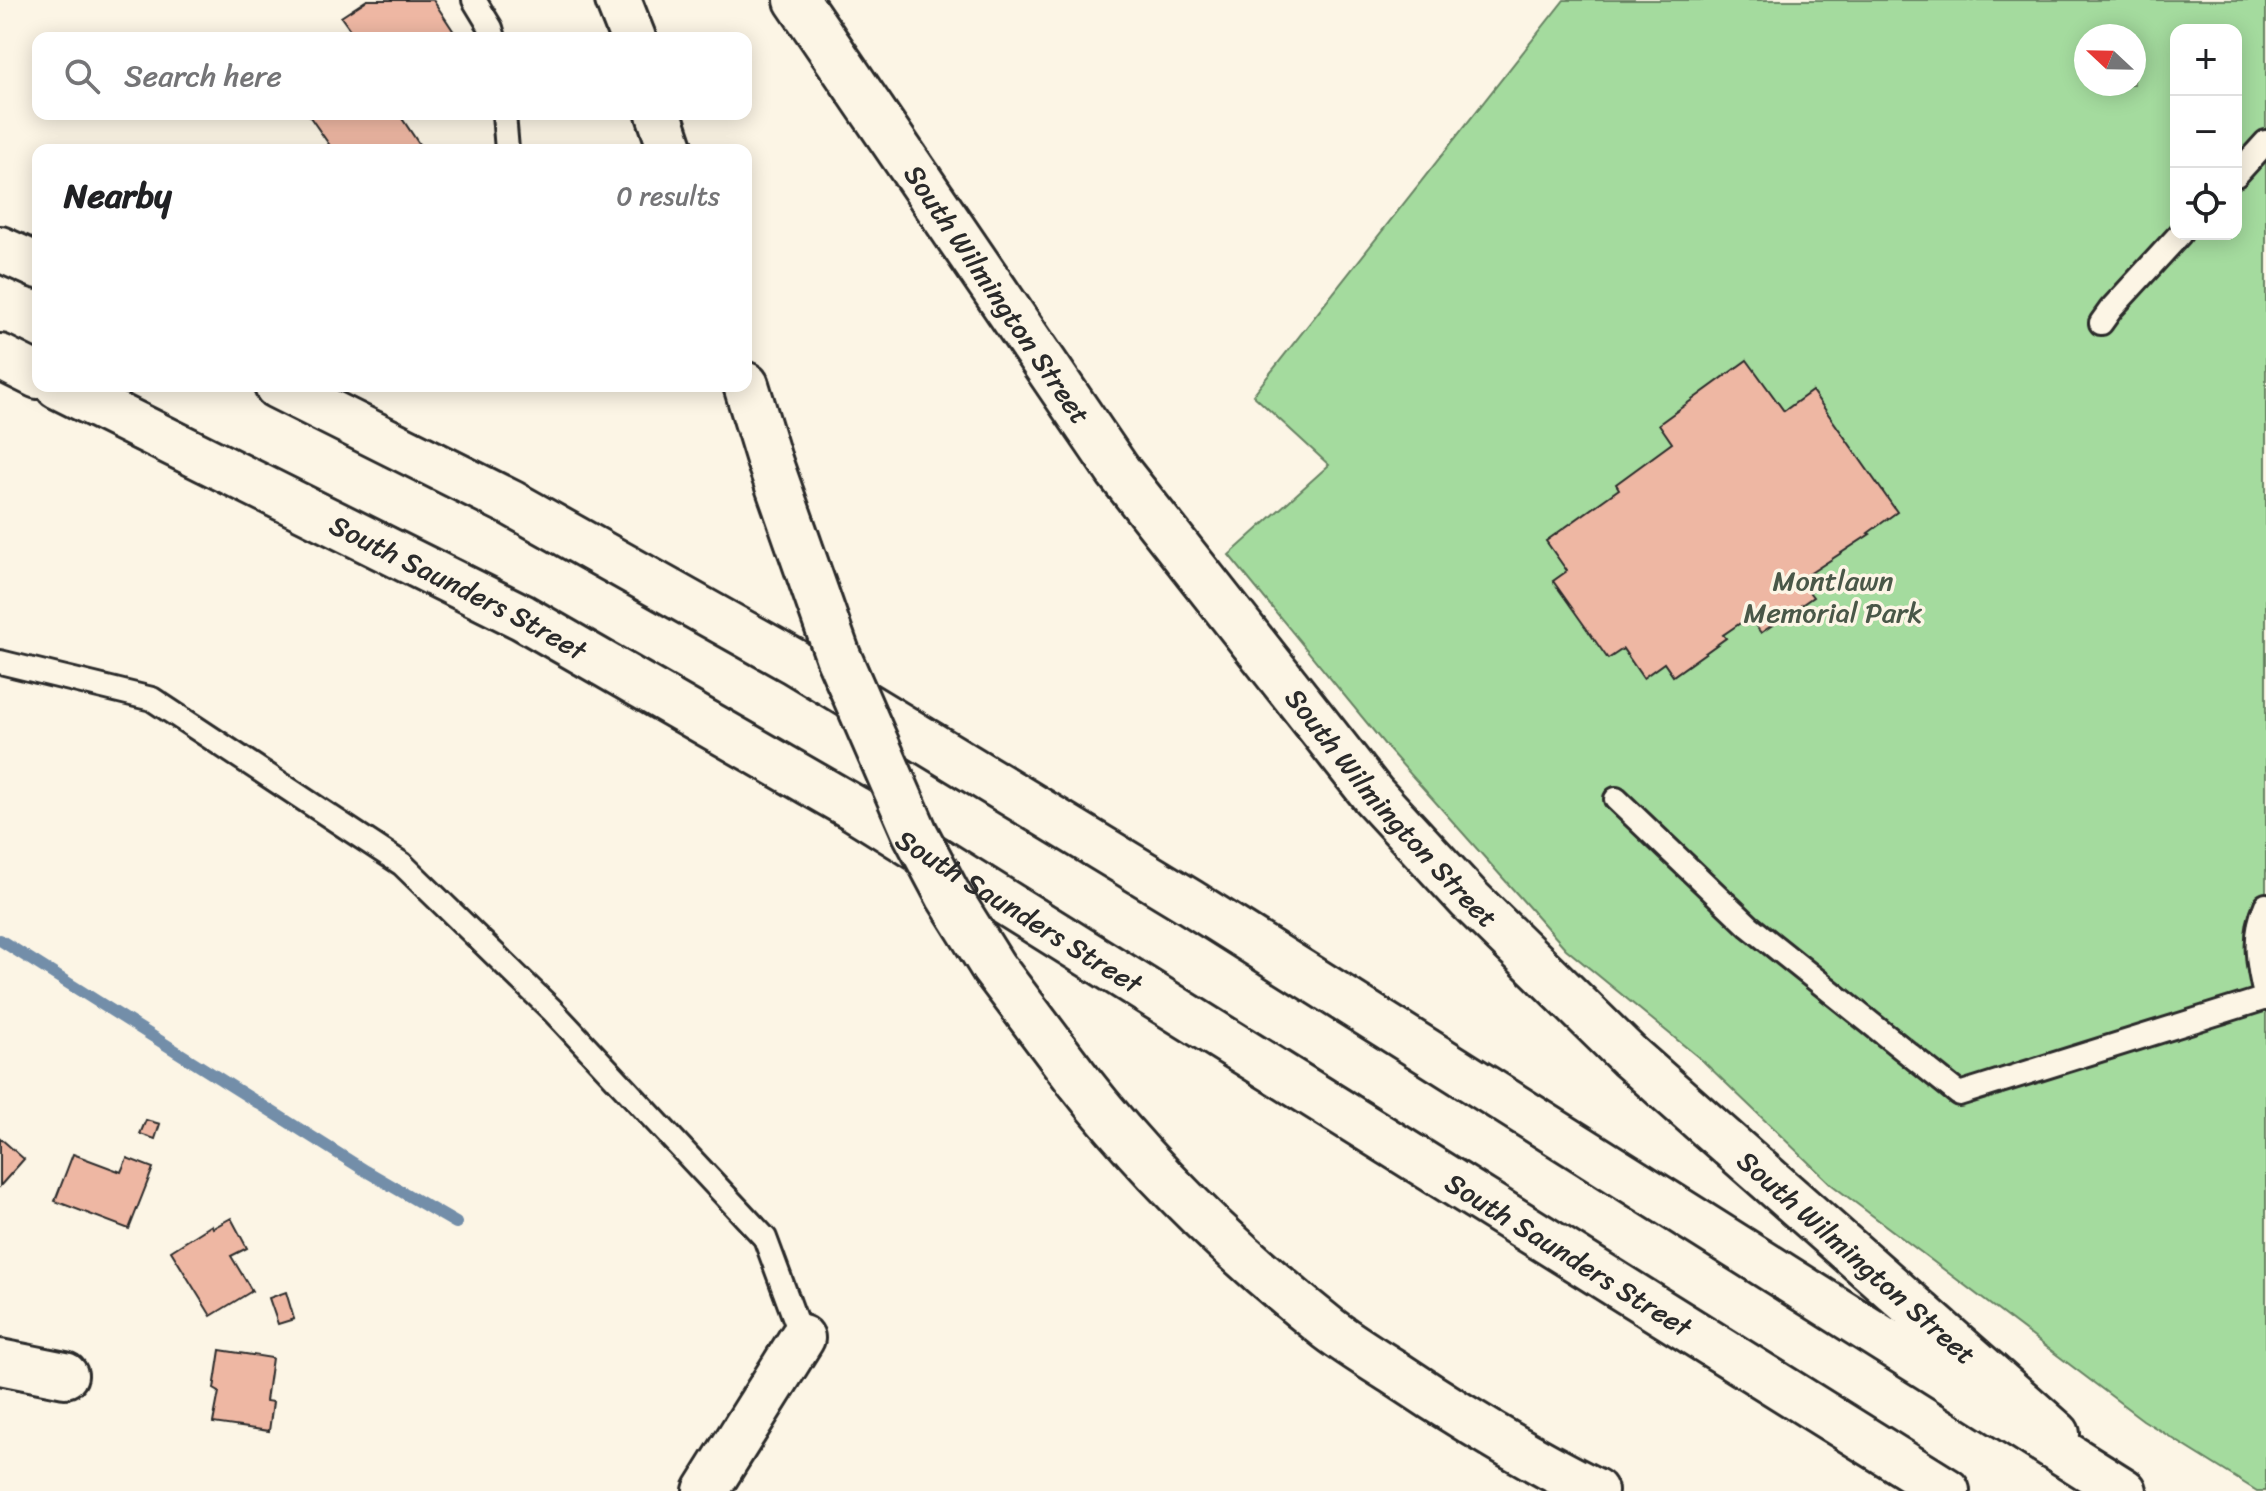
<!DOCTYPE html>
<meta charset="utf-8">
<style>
:root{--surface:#fff;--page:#f2f2f2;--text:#202124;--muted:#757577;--line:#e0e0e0}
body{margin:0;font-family:Sriracha,sans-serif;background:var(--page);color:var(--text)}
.controls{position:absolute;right:24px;top:24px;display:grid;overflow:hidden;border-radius:16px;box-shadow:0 4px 20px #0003}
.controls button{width:72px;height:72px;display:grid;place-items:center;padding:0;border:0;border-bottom:2px solid var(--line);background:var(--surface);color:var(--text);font:40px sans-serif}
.compass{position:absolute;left:2074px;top:24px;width:72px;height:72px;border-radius:50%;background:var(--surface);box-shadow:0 4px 20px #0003;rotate:292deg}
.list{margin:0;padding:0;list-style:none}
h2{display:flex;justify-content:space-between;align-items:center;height:104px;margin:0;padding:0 32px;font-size:34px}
h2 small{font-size:26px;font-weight:400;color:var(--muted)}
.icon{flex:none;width:44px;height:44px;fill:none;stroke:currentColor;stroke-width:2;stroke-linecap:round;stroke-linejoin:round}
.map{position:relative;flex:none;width:2266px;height:1491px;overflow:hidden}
.search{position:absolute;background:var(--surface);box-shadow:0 4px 20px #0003;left:32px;top:32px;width:720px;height:88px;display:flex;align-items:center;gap:20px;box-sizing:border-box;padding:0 28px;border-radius:16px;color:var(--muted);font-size:30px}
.panel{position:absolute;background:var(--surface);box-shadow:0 4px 20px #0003;left:32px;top:144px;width:720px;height:248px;border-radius:16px}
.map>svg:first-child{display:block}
.green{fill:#a4db9e;stroke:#688364;stroke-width:2;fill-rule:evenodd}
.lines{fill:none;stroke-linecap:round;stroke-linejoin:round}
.stream{stroke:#738ea9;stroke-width:12}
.building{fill:#eeb7a3;stroke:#2b2b2b;stroke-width:2}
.service-casing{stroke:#2b2b2b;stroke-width:28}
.minor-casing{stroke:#2b2b2b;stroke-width:50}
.secondary-casing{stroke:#2b2b2b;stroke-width:50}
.trunk-casing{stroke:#2b2b2b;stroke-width:50}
.service{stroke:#fcf5e5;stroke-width:22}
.minor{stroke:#fcf5e5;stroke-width:44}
.secondary{stroke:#fcf5e5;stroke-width:44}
.trunk{stroke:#fcf5e5;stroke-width:44}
.secondary-bridge-casing{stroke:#2b2b2b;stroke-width:50;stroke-linecap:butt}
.secondary-bridge{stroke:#fcf5e5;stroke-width:44}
.labels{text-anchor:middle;stroke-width:7;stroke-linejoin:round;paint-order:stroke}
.street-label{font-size:28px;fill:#2b2b2b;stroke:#fcf5e5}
.park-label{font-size:28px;fill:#495748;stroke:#fcf5e5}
</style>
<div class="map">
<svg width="2266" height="1491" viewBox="0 0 2266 1491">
<rect width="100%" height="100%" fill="#fcf5e5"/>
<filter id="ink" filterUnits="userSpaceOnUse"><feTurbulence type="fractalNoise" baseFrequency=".0125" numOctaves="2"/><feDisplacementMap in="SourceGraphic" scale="16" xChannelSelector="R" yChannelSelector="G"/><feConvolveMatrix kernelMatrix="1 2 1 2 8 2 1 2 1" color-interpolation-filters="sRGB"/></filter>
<g filter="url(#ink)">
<path class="green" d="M1564,0H2266V1491H2257L2143,1420L1832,1185L1703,1061L1566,949L1390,751L1229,555L1329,465L1253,395ZM2176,30H2236V234H2176ZM2086,36H2134V84H2086Z"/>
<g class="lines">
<path class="stream" d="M0,940L366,1171L456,1223"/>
</g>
<path class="building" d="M367,0H433L458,38H356L341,17Z
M314,114H399L423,150H333L310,117Z
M1747,360L1784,411L1812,391L1897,512L1868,533L1870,534L1800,580L1813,597L1761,633L1749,617L1723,635L1726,638L1673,676L1664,663L1643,678L1623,649L1608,659L1553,581L1567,571L1546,541L1619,489L1616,484L1672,443L1659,424Z
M146,1120L160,1124L155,1139L140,1134Z
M0,1138L24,1159L0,1186Z
M73,1154L121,1172L127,1158L153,1168L129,1229L55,1201Z
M231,1218L247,1248L231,1256L252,1291L211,1316L171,1251L212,1225L213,1228Z
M286,1292L294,1319L278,1324L269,1298Z
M220,1350L272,1358L266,1401L273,1402L269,1431L213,1423L219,1392L214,1389Z"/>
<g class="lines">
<defs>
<path id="service" d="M474,0L491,28L494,38
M504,114L507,150
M2236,175L2266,142
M2101,323L2111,309L2180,234
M0,662L152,699L402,864L552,1010L765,1238L802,1338
M1616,799L1749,926L1959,1094L2266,998
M2266,905C2252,936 2258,967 2266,999"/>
<path id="minor" d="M0,1362L65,1375
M706,1491L802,1338"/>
<g id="secondary">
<path d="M618,0L633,38"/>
<path id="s1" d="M797,0L1118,471L1373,795L1470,900L1629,1056L2057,1434"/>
<path d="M659,114L671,150"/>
<path d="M746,385L769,460"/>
<path d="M1078,1080C1150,1173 1237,1256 1329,1329C1350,1345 1373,1359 1395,1373C1459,1416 1525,1456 1595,1491"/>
</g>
<g id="trunk">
<path d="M0,249L38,266"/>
<path d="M0,357L38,376"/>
<path id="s2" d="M58,386L522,617L854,808L1947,1491"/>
<path d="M277,386L511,503L793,661L1190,902L2124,1491"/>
</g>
</defs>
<use href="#service" class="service-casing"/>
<use href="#minor" class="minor-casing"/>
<use href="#secondary" class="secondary-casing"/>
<use href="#trunk" class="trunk-casing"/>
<use href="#service" class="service"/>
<use href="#minor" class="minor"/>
<use href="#secondary" class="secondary"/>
<use href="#trunk" class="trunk"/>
<defs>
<path id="secondary-bridge" d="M769,460L838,656L915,833L948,895L993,967L1078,1080"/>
</defs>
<use href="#secondary-bridge" class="secondary-bridge-casing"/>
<use href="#secondary-bridge" class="secondary-bridge"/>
</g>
</g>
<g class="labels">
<g class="street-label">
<text dy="10" stroke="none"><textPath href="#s1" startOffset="356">South Wilmington Street</textPath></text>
<text dy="10" stroke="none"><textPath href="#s2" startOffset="448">South Saunders Street</textPath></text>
<text dy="10" stroke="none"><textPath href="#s1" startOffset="1004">South Wilmington Street</textPath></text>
<text dy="10" stroke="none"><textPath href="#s2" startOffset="1096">South Saunders Street</textPath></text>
<text dy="10" stroke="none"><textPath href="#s2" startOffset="1744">South Saunders Street</textPath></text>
<text dy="10" stroke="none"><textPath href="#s1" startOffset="1652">South Wilmington Street</textPath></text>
</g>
<g class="park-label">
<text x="1833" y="590">Montlawn<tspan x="1833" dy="32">Memorial Park</tspan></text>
</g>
</g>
</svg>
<div class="controls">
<button>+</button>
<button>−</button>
<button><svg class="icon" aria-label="locate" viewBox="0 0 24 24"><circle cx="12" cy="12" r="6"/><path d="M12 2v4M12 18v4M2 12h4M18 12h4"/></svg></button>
</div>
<svg class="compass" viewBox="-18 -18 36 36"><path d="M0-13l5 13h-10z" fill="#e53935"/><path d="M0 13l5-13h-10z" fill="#757577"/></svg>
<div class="search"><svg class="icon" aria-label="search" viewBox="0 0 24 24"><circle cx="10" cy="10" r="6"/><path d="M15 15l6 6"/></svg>Search here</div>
<section class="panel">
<h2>Nearby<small>0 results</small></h2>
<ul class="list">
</ul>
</section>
</div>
